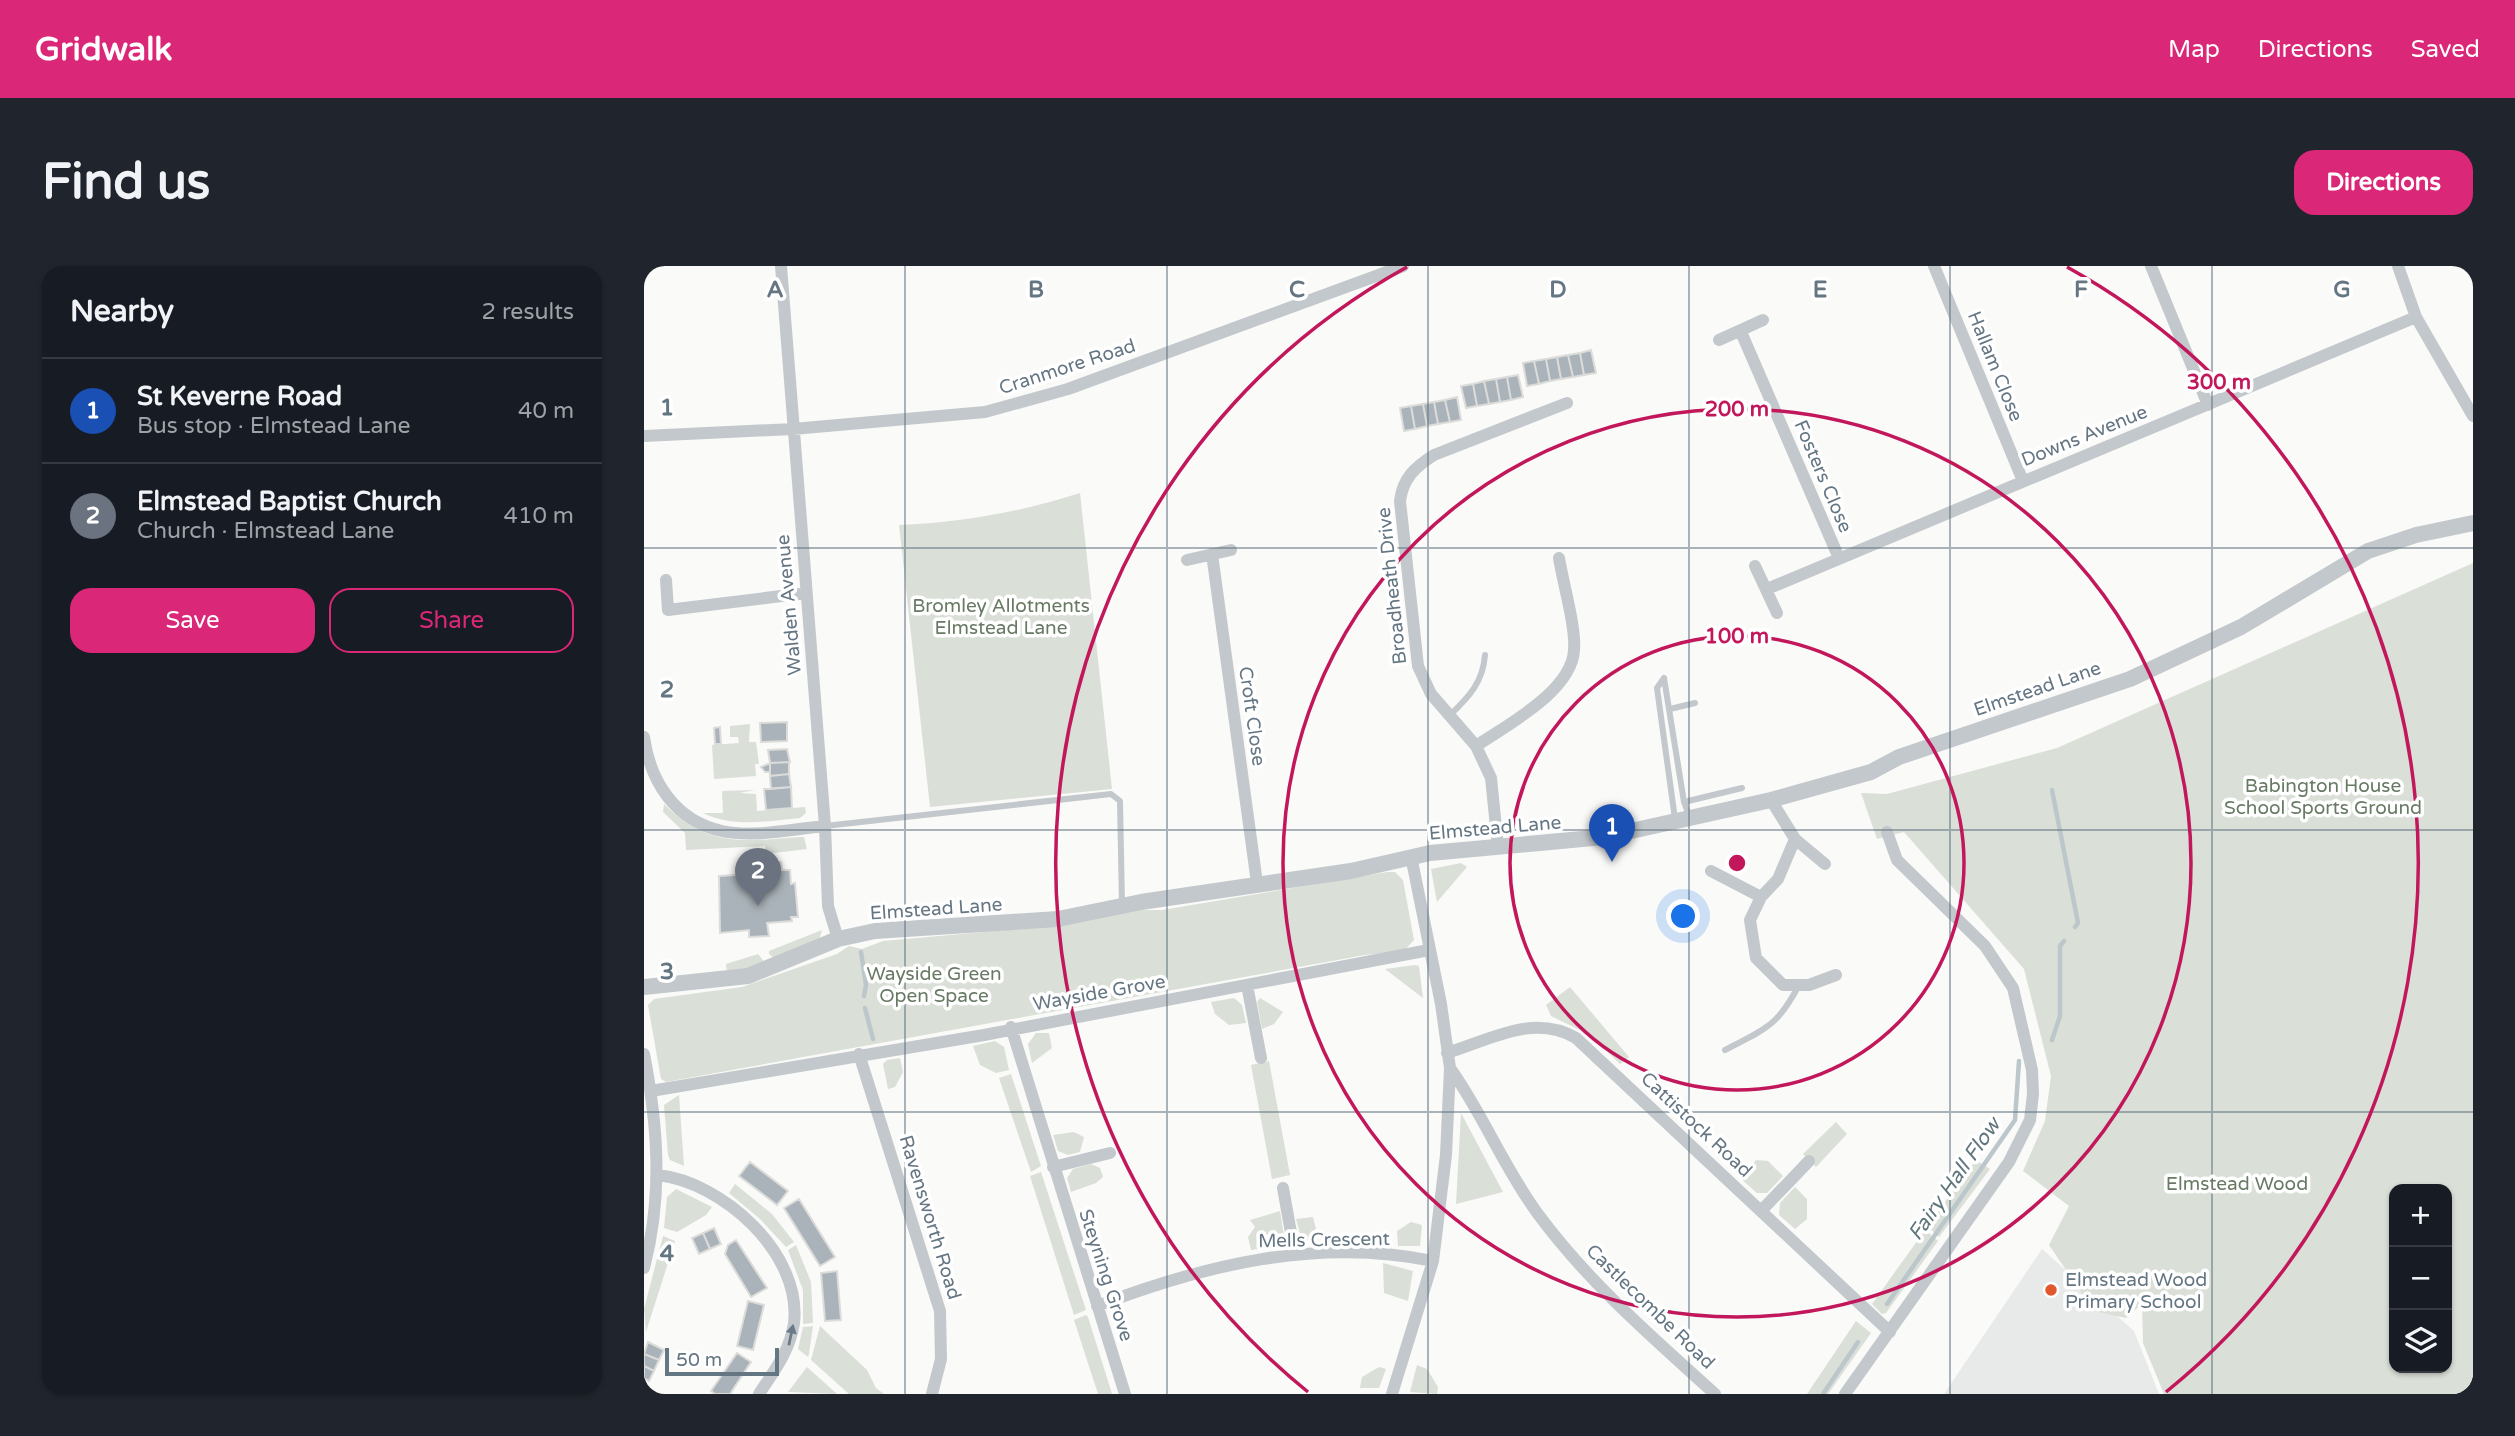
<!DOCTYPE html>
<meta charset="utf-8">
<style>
:root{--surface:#171b24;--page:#20242c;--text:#f1f3f6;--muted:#9ea1a6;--line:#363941;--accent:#db2777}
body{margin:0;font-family:"Varela Round",sans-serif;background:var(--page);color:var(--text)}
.controls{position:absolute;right:21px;bottom:21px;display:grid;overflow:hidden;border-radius:14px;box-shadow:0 2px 5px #0004}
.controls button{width:63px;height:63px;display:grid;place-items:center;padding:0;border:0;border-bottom:2px solid var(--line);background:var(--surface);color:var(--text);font:35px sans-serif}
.scale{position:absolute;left:21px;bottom:18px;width:114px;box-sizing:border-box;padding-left:7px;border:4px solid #657683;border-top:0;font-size:19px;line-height:24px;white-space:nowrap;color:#657683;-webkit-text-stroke:5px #fff;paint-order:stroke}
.you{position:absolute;left:1040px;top:651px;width:24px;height:24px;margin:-18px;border:5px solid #fff;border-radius:50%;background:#1a73e8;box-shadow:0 0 0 10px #1a73e833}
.badge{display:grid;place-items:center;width:46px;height:46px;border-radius:50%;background:var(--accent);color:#fff;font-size:23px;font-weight:700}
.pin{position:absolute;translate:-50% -58px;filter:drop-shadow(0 2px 4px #0008)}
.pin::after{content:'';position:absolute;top:37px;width:24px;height:21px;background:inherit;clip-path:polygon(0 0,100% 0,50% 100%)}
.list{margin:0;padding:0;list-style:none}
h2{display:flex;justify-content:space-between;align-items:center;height:91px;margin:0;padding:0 28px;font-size:30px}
h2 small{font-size:23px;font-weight:400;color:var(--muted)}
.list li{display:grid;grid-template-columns:46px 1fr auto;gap:21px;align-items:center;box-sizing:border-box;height:105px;padding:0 28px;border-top:2px solid var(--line)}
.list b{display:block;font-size:26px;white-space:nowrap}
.list p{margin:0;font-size:23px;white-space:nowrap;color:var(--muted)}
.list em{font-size:23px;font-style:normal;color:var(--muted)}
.actions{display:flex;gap:14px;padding:21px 28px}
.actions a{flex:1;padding:16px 0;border:2px solid var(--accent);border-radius:21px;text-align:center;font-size:24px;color:var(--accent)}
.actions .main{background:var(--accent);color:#fff}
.icon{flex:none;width:38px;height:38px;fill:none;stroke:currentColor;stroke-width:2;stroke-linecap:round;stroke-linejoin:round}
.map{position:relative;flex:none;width:1829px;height:1128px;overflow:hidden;border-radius:21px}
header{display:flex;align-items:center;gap:42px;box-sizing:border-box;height:98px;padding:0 35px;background:var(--accent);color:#fff}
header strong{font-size:33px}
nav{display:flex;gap:38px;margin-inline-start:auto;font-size:24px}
.intro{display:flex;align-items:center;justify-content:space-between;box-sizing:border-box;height:168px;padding:0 42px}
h1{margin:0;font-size:49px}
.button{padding:18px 32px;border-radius:21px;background:var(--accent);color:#fff;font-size:24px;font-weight:700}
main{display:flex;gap:42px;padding:0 42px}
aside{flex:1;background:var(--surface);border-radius:21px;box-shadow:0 2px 5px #0004}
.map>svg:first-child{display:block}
.built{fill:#e8e9e9}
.green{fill:#dadfd7;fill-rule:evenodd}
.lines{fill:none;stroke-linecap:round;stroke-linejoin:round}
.stream{stroke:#bbc7cb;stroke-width:4.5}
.building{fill:#aab3b9;stroke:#dcdcda;stroke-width:2}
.service{stroke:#c3c8cc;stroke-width:6}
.minor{stroke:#c3c8cc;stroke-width:12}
.tertiary{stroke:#c3c8cc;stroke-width:16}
.oneway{fill:#6a7a87}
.grid{fill:none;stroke:#657683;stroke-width:2;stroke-opacity:0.55}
.ring{fill:none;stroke:#c2185b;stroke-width:3.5}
.poi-dot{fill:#e4572e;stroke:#fff;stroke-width:2.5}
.labels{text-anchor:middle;stroke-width:7;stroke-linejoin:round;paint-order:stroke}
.street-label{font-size:19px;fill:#657683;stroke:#fff}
.park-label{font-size:19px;fill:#687a64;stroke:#fff}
.poi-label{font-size:19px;fill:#657683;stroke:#fff;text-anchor:start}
.water-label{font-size:21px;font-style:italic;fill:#60757c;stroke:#fff}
.grid-label{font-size:23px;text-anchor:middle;font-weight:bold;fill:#657683;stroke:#fff;stroke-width:7;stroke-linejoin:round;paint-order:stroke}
.centre{fill:#c2185b;stroke:#fff;stroke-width:3.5}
.ring-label{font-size:21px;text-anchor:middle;font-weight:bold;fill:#c2185b;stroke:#fff;stroke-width:7;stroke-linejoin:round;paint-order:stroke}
</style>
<header>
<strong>Gridwalk</strong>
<nav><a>Map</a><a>Directions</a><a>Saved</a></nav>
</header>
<div class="intro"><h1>Find us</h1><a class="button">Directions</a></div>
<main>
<aside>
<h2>Nearby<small>2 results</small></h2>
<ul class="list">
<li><span class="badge" style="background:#1a4fb4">1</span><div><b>St Keverne Road</b><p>Bus stop · Elmstead Lane</p></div><em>40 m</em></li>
<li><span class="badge" style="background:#6b7280">2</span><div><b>Elmstead Baptist Church</b><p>Church · Elmstead Lane</p></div><em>410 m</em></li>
</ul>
<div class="actions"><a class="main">Save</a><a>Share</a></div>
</aside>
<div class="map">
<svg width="1829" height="1128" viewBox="0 0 1829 1128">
<rect width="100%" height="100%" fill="#fafaf8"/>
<path class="built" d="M1398,983L1490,1065L1515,1128H1300Z"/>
<path class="green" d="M436,227L468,523L286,541L255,259C316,257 377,246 436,227Z
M1829,297V1128H1520L1499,1077L1498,1038L1482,1052L1450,1045L1405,979L1425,940L1379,905L1401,855L1407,810L1380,703L1260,566L1233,573L1217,527L1243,528L1413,482ZM1750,923H1803V1102H1750Z
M106,458L105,476H112L115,498H111L112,510L70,513L68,479L95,477L94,471H86V460Z
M111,524L95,527L112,528L113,545L161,541L162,547L156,552C123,555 90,562 59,547H79L78,525Z
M20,538C63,582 100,575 156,571H160L163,583L122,588L121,580L42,584L41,567L19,546Z
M817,597L823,601L793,636L787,603Z
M743,606H751L759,614L770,674L760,685L721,689L22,816L17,813L4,739L10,733L98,721L193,688L205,680L218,683L239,675L386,662L482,644H518Z
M178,664L175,674L131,693L125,688V685Z
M114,688L122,698L83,707L82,698Z
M775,700L779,732L741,703L771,699Z
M926,721L985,791L976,798L946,769L907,750L902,739Z
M590,732L598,739L602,757L585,759L571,748L567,736Z
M616,732L639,746L630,758L618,763L613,736Z
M392,767H405L408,782L388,797L384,778Z
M351,775L360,781L365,804L352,807L336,799L329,780Z
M256,792L259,806L251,821L244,823L239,798L243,794Z
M625,795L646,909L628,913L607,799Z
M367,808L397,900L387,906L355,812Z
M35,829L40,900L26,894L24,889L20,839Z
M817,847L859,926L812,938Z
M1192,856L1203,868L1172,901L1159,888Z
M430,866L440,871L436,886L424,889L414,885L409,869Z
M1112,894L1124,895L1139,910L1123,927H1113L1096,912Z
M1332,894L1346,903L1295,971L1283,960Z
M447,898L456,902L459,911L452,917L427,926L423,912L429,903Z
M397,906L442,1044L430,1049L386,910Z
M91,918L128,948L150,976L142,981L116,953L85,927Z
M1151,921L1163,933V953L1151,963L1135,949L1136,937Z
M32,923L68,941L62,949L33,966L20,962L23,931Z
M636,945L640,970L632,980L607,984L604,971L611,961L606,954Z
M669,951L672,963L662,976L658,975L652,953Z
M767,956L778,959L776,980H754L753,965Z
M1281,964L1294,975L1242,1047L1238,1048L1228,1038Z
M19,970L31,975L2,1066L0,1043Z
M152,979L167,1016L169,1057L159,1058V1024L144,984Z
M739,997L769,1005L764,1035L740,1027Z
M442,1049L444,1051L468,1128H454L430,1054Z
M1212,1055L1227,1067L1184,1128H1163Z
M169,1060L165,1088L164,1091L154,1083L159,1061Z
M176,1060L223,1104L232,1122L240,1128H205L167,1094Z
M773,1099L783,1103L794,1121L793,1128L766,1126Z
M163,1101L193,1128L144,1126Z
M735,1101L742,1103L735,1122H716L718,1111Z"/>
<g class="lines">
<path class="stream" d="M1408,524L1434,657L1431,661
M217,686L222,719L220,730
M221,742L229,773
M1408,774L1416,750V680L1420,675
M1243,1038L1371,854L1375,795
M1179,1128L1214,1076"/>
</g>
<path class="building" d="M947,84L952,107L940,109L936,87Z
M936,87L940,109L929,111L924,89Z
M924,89L929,111L917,113L913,91Z
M913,91L917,113L906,115L902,93Z
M902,93L906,115L895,118L890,95Z
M890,95L895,118L883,120L879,97Z
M874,109L879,131L867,134L863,111Z
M863,111L867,134L856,136L852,113Z
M852,113L856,136L845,138L840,115Z
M840,115L845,138L833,140L829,118Z
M829,118L833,140L822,142L817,120Z
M813,131L817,154L806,156L801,134Z
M801,134L806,156L794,158L790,136Z
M790,136L794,158L783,160L779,138Z
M779,138L783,160L771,163L767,140Z
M767,140L771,163L760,165L756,142Z
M143,456V475L117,476L116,457Z
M76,461L77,478H71L70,462Z
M143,483L146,496L126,497L124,484Z
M145,496V508L126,510V497Z
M126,497V506H121L117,501Z
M145,508L147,521L127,523L126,510Z
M147,521L148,542L122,544L120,523Z
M137,596L138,604H146L147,618L151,617L154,651H147L148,655L123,657L125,670L105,671V664L76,667L75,610L108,608L111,612V608L122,609L121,597Z
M106,896L144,925L133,939L95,910Z
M155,933L191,991L176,1000L140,942Z
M70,962L77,978L66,983L59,967Z
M59,967L66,983L55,988L48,972Z
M92,974L123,1022L107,1031L81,988L84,979Z
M193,1005L197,1054L181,1055L177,1007Z
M104,1035L120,1039L109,1084L93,1080Z
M4,1076L20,1084L15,1094L0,1088Z
M93,1087L107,1096L86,1128H71L67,1125Z
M0,1088L15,1094L10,1105L0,1100Z
M0,1100L10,1105L5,1115L0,1112Z"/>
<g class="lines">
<path class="service" d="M1020,412L1013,422L1031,553
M1020,412L1040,536L1046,552
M1026,443L1051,437
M806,449C825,431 839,416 841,389
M1040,536L1098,522
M181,560L467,528L476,535L478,639
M1081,784C1121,763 1133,761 1155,719"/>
<path class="minor" d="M137,0L181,560L184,640L194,673
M1290,0L1379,215
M1507,0L1564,139
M1754,0L1772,51L1829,150
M1097,66L1195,292
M1075,74L1119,54
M0,170L149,163L341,146L424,123L759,0
M568,288L613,617
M543,294L587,284
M1111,300L1133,347
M22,314L24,344L162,327
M1123,323L1772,51
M0,471C6,515 31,555 78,565C109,572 149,563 181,560
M832,480C863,459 928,425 930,384C932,361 919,317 915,292
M1127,534L1151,573L1134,613L1117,631L1106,654L1112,692L1139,719H1165L1192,709
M1151,573L1181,598
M854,581L847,512L832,480L787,428L774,400L756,235C759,212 771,201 790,189L923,137
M1067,605L1117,631
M603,719L617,792
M367,761L481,1128
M803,787C846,774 889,747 932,772L1246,1066
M0,788C14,860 19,930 0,1002
M215,788L296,1045L297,1093L288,1128
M806,802C839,848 860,902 894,948C945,1017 1008,1071 1071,1128
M7,825L340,769L785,684
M409,901L466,887
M14,909C78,916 158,987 150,1057C146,1085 130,1105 115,1128
M639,922L651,989
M1117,945L1165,895
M453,1040C560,999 674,971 789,995
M748,1128L789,995L802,889L806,802L797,738L767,590
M1201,1128L1365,896L1386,854L1389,828L1388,804L1369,722L1341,680L1253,594L1243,566"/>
<path class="tertiary" d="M0,721L104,710L194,673L231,665L414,653L497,636L707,605L786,587L960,571L1127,534L1227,506L1255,491L1486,413L1597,361L1724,285L1772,269L1829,257"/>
</g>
<defs><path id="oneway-solid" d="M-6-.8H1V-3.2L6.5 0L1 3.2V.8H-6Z" transform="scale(1.75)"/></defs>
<use class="oneway" href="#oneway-solid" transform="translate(147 1069) rotate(-78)"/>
<path class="grid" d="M261,0V1128M523,0V1128M784,0V1128M1045,0V1128M1306,0V1128M1568,0V1128M0,282H1829M0,564H1829M0,846H1829"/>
<g class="ring">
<circle cx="1093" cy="597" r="227"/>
<circle cx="1093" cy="597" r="454"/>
<path d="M664 1126A681 681 0 0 1 763 1M1423 1A681 681 0 0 1 1522 1126"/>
</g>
<circle class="poi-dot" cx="1407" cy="1024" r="7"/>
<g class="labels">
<g class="street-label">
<text transform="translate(423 100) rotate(-18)" y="7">Cranmore Road</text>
<text transform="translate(1352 100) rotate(68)" y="7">Hallam Close</text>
<text transform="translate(1440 169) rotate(-22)" y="7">Downs Avenue</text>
<text transform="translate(1180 210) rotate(67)" y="7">Fosters Close</text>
<text transform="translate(747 320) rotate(-96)" y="7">Broadheath Drive</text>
<text transform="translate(144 339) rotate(-95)" y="7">Walden Avenue</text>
<text transform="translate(1393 422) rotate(-19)" y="7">Elmstead Lane</text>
<text transform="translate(609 450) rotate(82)" y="7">Croft Close</text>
<text transform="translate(851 561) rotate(-5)" y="7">Elmstead Lane</text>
<text transform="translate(292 642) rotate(-4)" y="7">Elmstead Lane</text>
<text transform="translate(455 726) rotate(-10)" y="7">Wayside Grove</text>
<text transform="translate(1053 858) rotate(43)" y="7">Cattistock Road</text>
<text transform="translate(287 951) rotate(73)" y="7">Ravensworth Road</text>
<text transform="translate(680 973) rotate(-1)" y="7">Mells Crescent</text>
<text transform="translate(463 1009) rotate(72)" y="7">Steyning Grove</text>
<text transform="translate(1007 1040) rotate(44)" y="7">Castlecombe Road</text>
</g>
<g class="park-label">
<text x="357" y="346">Bromley Allotments<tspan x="357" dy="22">Elmstead Lane</tspan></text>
<text x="1679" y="526">Babington House<tspan x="1679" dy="22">School Sports Ground</tspan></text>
<text x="290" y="714">Wayside Green<tspan x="290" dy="22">Open Space</tspan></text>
<text x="1593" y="924">Elmstead Wood</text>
</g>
<g class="poi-label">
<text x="1421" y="1020">Elmstead Wood<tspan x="1421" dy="22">Primary School</tspan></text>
</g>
<g class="water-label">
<text transform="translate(1310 913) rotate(-55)" y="7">Fairy Hall Flow</text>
</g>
</g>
<g class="grid-label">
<text x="131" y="31">A</text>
<text x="392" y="31">B</text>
<text x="653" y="31">C</text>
<text x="914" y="31">D</text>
<text x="1176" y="31">E</text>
<text x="1437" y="31">F</text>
<text x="1698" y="31">G</text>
<text x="23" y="149">1</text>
<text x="23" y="431">2</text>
<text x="23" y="713">3</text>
<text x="23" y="995">4</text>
</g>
<circle cx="1093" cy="597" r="10" class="centre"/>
<g class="ring-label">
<text x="1575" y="123">300 m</text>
<text x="1093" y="150">200 m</text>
<text x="1093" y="377">100 m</text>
</g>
</svg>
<div class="controls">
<button>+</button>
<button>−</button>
<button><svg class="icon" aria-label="layers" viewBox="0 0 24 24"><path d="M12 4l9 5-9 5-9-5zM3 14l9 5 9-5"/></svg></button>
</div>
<div class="scale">50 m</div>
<div class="you"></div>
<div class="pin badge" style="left:968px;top:596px;background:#1a4fb4">1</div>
<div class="pin badge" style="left:114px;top:640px;background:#6b7280">2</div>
</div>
</main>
